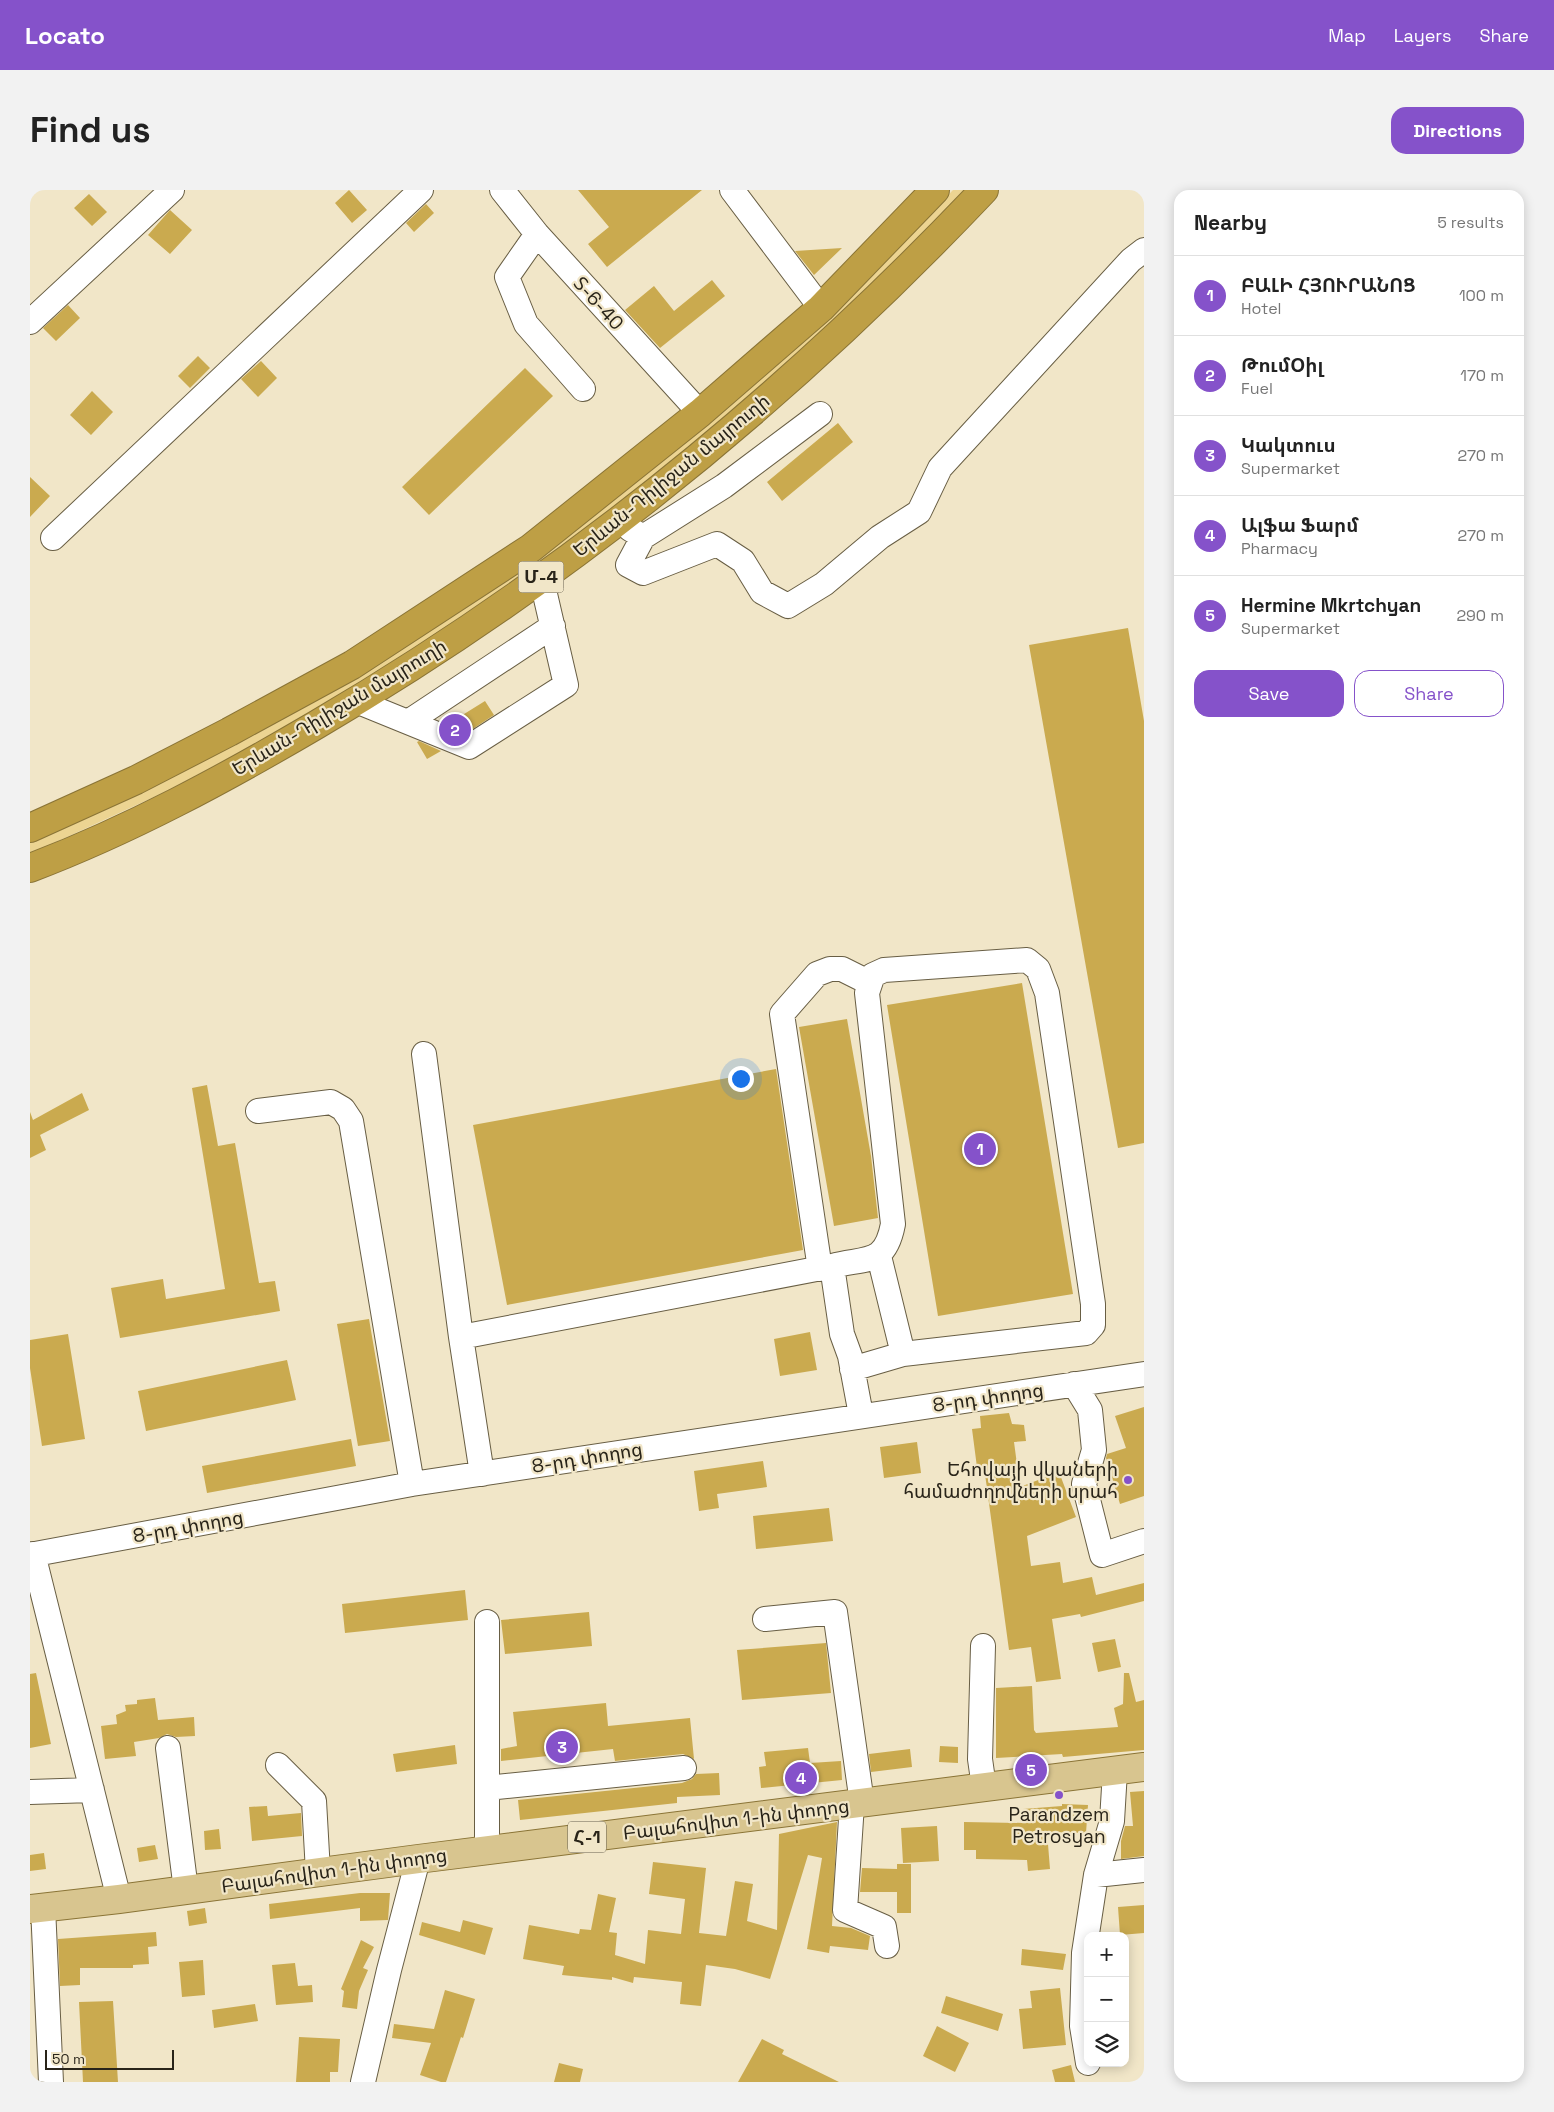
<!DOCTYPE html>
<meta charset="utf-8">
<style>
:root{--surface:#fff;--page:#f2f2f2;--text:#222;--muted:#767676;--line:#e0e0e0;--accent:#8552ca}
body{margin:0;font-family:"Space Grotesk","Noto Sans Armenian",sans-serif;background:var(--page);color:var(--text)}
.controls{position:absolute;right:15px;bottom:15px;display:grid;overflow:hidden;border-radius:10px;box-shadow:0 2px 12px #0003}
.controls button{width:45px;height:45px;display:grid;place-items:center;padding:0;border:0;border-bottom:1px solid var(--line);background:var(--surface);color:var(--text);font:25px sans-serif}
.scale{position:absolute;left:15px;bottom:12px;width:129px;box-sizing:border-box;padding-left:5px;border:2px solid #292419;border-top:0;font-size:14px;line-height:18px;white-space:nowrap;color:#292419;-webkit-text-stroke:4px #f1e6c8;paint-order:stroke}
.you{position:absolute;left:710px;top:888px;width:18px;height:18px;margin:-12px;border:4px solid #fff;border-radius:50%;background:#1a73e8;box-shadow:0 0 0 8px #1a73e833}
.badge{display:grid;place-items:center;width:32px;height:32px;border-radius:50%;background:var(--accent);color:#fff;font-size:16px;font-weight:700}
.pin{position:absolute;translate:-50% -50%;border:2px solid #fff;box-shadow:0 1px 5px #0006}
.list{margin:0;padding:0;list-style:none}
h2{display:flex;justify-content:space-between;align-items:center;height:65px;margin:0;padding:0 20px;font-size:21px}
h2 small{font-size:16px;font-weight:400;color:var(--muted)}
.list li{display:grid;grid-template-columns:32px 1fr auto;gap:15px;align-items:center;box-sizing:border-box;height:80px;padding:0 20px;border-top:1px solid var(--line)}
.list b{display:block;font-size:19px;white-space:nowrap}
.list p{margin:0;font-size:16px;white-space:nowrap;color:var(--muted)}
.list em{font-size:16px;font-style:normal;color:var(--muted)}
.actions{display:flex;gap:10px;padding:15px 20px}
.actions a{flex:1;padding:11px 0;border:1px solid var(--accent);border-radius:15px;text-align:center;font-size:18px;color:var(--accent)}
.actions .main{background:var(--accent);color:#fff}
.icon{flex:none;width:28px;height:28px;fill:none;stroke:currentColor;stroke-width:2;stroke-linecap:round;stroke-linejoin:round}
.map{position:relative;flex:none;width:1114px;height:1892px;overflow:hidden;border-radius:15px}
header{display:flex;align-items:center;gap:30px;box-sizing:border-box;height:70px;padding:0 25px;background:var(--accent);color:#fff}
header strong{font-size:24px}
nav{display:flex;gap:28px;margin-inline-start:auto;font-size:18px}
.intro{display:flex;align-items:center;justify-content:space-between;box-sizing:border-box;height:120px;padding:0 30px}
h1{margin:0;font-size:35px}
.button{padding:12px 22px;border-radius:15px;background:var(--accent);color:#fff;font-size:18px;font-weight:700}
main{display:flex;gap:30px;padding:0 30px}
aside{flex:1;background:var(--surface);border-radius:15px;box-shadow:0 2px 12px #0003}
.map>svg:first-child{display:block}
.green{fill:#ecd492}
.building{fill:#caaa4f}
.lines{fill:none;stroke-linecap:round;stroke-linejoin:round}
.minor-casing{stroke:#685e44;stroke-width:26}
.major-casing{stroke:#8a7436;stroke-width:30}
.highway-casing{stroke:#8a7436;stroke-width:30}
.minor{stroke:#fff;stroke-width:24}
.major{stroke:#d8c58f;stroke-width:28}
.highway{stroke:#be9f45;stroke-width:28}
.poi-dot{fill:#8552ca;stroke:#f1e6c8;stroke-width:2}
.labels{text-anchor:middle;stroke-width:4.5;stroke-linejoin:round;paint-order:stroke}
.shield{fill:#f1e6c8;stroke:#655e4e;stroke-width:1}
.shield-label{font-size:18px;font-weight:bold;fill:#292419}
.street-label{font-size:19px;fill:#292419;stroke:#f1e6c8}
.poi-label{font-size:19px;fill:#292419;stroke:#f1e6c8;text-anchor:end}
</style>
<header>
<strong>Locato</strong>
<nav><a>Map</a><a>Layers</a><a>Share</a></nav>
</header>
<div class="intro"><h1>Find us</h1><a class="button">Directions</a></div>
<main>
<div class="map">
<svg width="1114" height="1892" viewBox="0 0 1114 1892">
<rect width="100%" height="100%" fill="#f1e6c8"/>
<path class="green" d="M923,0H937L853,90L573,334L420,441L258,537L137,601L0,664V650L295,503L841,86Z"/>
<path class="building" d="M319,0L337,20L322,33L305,13Z
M548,0H672L577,77L558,54L579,37Z
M59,4L77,22L62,36L44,18Z
M396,14L404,23L384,42L376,33Z
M140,20L162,40L140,64L118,45Z
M812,58L784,85L765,61Z
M682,90L695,106L630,158L595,120L624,96L644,121Z
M38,115L50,128L26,151L13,138Z
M168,166L180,178L160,198L148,186Z
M231,171L247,188L228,207L211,189Z
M495,178L523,206L399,325L372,297Z
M62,201L83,222L61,245L40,225Z
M808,233L823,252L752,311L737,292Z
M0,287L20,306L0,327Z
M1098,438L1114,531V953L1088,958L999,455Z
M455,511L464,525L438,542L418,534Z
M389,551L411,561L397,569L387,552Z
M992,793L1043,1104L908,1126L857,815Z
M817,829L841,966L848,1028L804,1036L769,837Z
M746,879L773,1060L477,1115L443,935Z
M177,895L188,956L205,953L229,1093L245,1091L250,1121L90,1148L81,1098L133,1089L136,1109L195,1099L162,898Z
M52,903L59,920L10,945L16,960L0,968V922L3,930Z
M339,1129L360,1251L328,1256L307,1134Z
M780,1142L787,1180L750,1186L744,1149Z
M38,1144L55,1249L12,1256L0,1178V1150Z
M257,1170L266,1210L116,1241L108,1201Z
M1114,1217V1306L1090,1314L1076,1268L1077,1264L1096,1258L1085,1226Z
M979,1223L982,1234L994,1235L996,1251L984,1252L990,1297L1029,1282L1046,1327L997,1346L1001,1376L1030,1372L1033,1393L1062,1387L1066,1405L1114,1393V1411L1051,1427L1050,1424L1022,1429L1031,1489L1006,1492L1001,1457L979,1460L955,1284L948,1285L942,1239L951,1238L950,1226Z
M321,1249L326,1276L177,1303L172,1276Z
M887,1252L891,1283L854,1288L850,1257Z
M733,1271L737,1297L687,1304L689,1318L669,1321L664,1281Z
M799,1318L803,1351L726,1359L723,1326Z
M435,1400L438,1430L315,1443L312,1414Z
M559,1422L562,1456L475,1464L471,1430Z
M1085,1449L1091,1477L1068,1482L1062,1453Z
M796,1453L801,1503L712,1510L707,1460Z
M6,1483L21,1554L0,1558V1484Z
M1094,1483H1099L1106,1512L1114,1510V1560L1033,1567L1032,1564L966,1568V1498L1002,1496L1004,1540L1006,1543L1088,1537L1084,1518L1093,1514Z
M125,1508L128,1530L164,1527L165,1546L146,1547L137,1544L129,1548L104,1552L106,1566L75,1569L71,1536L87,1534L86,1525L96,1521L95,1515L107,1514V1510Z
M576,1513L578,1536L660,1528L664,1569L653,1564L585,1571L583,1559L471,1571V1559L487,1556L483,1522Z
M425,1555L427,1574L366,1582L363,1564Z
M910,1556L928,1557V1573L909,1572Z
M778,1558L780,1573L811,1571L812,1590L731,1598L729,1577L736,1576L734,1562Z
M880,1559L882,1577L841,1582L839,1564Z
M689,1583L690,1605L647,1607V1613L490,1630L488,1610L652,1593L662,1589L666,1584Z
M1114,1601V1666L1091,1669V1651L1095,1636H1103L1100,1602Z
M1032,1614L1058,1615L1056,1643L1017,1642L1020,1679L998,1681L997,1670L946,1669V1660H934V1632L994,1633L993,1619L1032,1616Z
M237,1616L238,1626L271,1623L272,1646L222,1651L219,1617Z
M807,1632L802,1736L821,1738L840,1746L838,1760L800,1756L799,1763L777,1759L792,1668L778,1665L740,1789L705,1779L676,1775L671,1816L650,1814L652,1792L604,1787L603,1793L582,1787V1790L532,1785L534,1776L493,1769L499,1735L549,1744L550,1739L561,1740L568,1704L586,1708L579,1742L587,1743L585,1765L615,1774L618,1740L651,1744L655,1709L619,1704L623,1672L676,1678L669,1743L696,1746L705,1691L723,1694L717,1731L747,1740L749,1644Z
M907,1636L909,1671L873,1673L871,1638Z
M189,1639L191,1659L175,1660L174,1641Z
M125,1655L128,1669L109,1672L107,1658Z
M14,1663L16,1679L0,1681V1665Z
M867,1674H881V1723H867V1702H830L832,1678L867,1679Z
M330,1703H360L358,1730L330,1731V1718L240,1729L239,1714Z
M1114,1715V1743L1090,1745L1088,1717Z
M175,1718L177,1733L159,1736L157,1721Z
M433,1730L463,1738L455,1765L389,1745L392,1732L430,1742Z
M126,1742L127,1756L118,1757L119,1774L103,1775V1778H50V1795L30,1796L28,1749Z
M331,1750L344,1757L333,1778L338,1780L329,1801L327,1819L312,1817L314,1801L311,1799Z
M992,1759L1036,1764L1033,1780L991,1775Z
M173,1770L175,1805L152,1807L149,1772Z
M265,1773L268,1796L282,1795L283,1812L246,1815L242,1775Z
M1030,1798L1036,1855L993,1859L989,1819L1002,1818L1000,1801Z
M415,1800L445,1809L433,1848L431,1847L416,1892H411L390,1885L401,1853L362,1848L364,1834L404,1839Z
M916,1806L973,1824L968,1841L911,1823Z
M83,1811L88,1892H53L49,1812Z
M225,1814L228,1831L184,1838L182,1820Z
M907,1836L939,1853L925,1882L893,1866Z
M269,1847L310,1849L308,1882H300V1892H266Z
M732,1849L754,1860L752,1864L809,1892H708Z
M529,1873L553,1879L550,1892H524Z
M1041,1875L1045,1892H1025L1022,1880Z"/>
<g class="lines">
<defs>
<path id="minor" d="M472,0L507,44L670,223
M702,0L791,118
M507,44L477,87L496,134L553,199
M0,132L142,0
M600,339L613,347L694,296L790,224
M613,347L598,375L613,383L687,354L713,371L732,402L758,416L794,394L850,347L889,322L910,278L1101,70L1114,60
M23,348L391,0
M326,511L439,557L536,495L511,387
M378,532L523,436
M394,864L431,1147L802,1076L812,1144L820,1166L831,1225
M228,921L301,912L313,919L321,931L382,1294
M849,1066L873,1164
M802,1076C837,1067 855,1076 863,1034L837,803L843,785L854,780L997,770L1008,779L1017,803L1063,1114V1135L1056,1143L873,1164L822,1179
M790,1079L752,824L787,784L800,779H812L840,793
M431,1147L452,1284
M1044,1194L1060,1220L1064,1260L1054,1294L1072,1365L1114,1351
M3,1364L89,1709
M0,1365L382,1294L1114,1184
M735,1429L805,1422L832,1613
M953,1456L950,1569L954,1597
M138,1558L156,1700
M248,1575L284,1611L288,1682
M457,1598L654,1578
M0,1602L62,1600
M822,1614L815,1720L854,1737L857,1756
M457,1660V1432
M1066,1685L1114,1680
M13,1717L21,1892
M1058,1873L1052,1836L1054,1763L1066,1685L1082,1631L1085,1581
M333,1892L359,1780L388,1669"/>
<path id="major" d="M0,1719L89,1709L388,1669L1114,1577"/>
<path id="highway" d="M0,638L106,590L199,542L322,475L501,358L670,223L791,118L905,0
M0,678C100,640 194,589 286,535C533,390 757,208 954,0"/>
</defs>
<use href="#minor" class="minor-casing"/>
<use href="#major" class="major-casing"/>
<use href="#highway" class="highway-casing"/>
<use href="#minor" class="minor"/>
<use href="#major" class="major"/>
<use href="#highway" class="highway"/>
</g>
<g class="poi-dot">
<circle cx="1098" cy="1290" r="5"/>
<circle cx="1029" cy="1605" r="5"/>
</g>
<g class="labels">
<g class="shield">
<rect x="488.5" y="371.5" width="45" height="31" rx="4"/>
<rect x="538" y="1631.5" width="38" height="31" rx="4"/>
</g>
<g class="shield-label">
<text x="511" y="393">Մ-4</text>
<text x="557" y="1653">Հ-1</text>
</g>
<g class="street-label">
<text transform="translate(569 113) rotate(48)" y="7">Տ-6-40</text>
<text transform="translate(641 285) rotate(-39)" y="7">Երևան-Դիլիջան մայրուղի</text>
<text transform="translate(309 517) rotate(-31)" y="7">Երևան-Դիլիջան մայրուղի</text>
<text transform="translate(958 1207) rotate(-8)" y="7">8-րդ փողոց</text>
<text transform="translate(557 1267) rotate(-9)" y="7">8-րդ փողոց</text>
<text transform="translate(158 1336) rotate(-10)" y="7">8-րդ փողոց</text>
<text transform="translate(706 1629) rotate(-7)" y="7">Բալահովիտ 1-ին փողոց</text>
<text transform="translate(304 1680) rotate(-8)" y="7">Բալահովիտ 1-ին փողոց</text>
</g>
<g class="poi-label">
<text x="1088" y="1286">Եհովայի վկաների<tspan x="1088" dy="22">համաժողովների սրահ</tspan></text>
<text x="1029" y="1631" text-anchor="middle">Parandzem<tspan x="1029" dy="22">Petrosyan</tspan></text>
</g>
</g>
</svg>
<div class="controls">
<button>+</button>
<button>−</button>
<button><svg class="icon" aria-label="layers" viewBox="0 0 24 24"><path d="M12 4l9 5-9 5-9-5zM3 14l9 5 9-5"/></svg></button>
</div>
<div class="scale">50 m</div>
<div class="you"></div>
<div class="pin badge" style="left:950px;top:959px">1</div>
<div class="pin badge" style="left:425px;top:540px">2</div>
<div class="pin badge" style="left:532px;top:1557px">3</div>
<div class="pin badge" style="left:771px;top:1588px">4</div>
<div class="pin badge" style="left:1001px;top:1580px">5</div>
</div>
<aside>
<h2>Nearby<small>5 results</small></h2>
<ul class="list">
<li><span class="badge">1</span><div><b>ԲԱԼԻ ՀՅՈՒՐԱՆՈՑ</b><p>Hotel</p></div><em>100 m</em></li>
<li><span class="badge">2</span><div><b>ԹումՕիլ</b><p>Fuel</p></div><em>170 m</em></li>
<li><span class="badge">3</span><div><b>Կակտուս</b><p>Supermarket</p></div><em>270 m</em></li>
<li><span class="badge">4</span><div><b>Ալֆա Ֆարմ</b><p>Pharmacy</p></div><em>270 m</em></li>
<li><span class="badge">5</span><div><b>Hermine Mkrtchyan</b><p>Supermarket</p></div><em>290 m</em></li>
</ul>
<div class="actions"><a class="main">Save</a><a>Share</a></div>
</aside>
</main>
